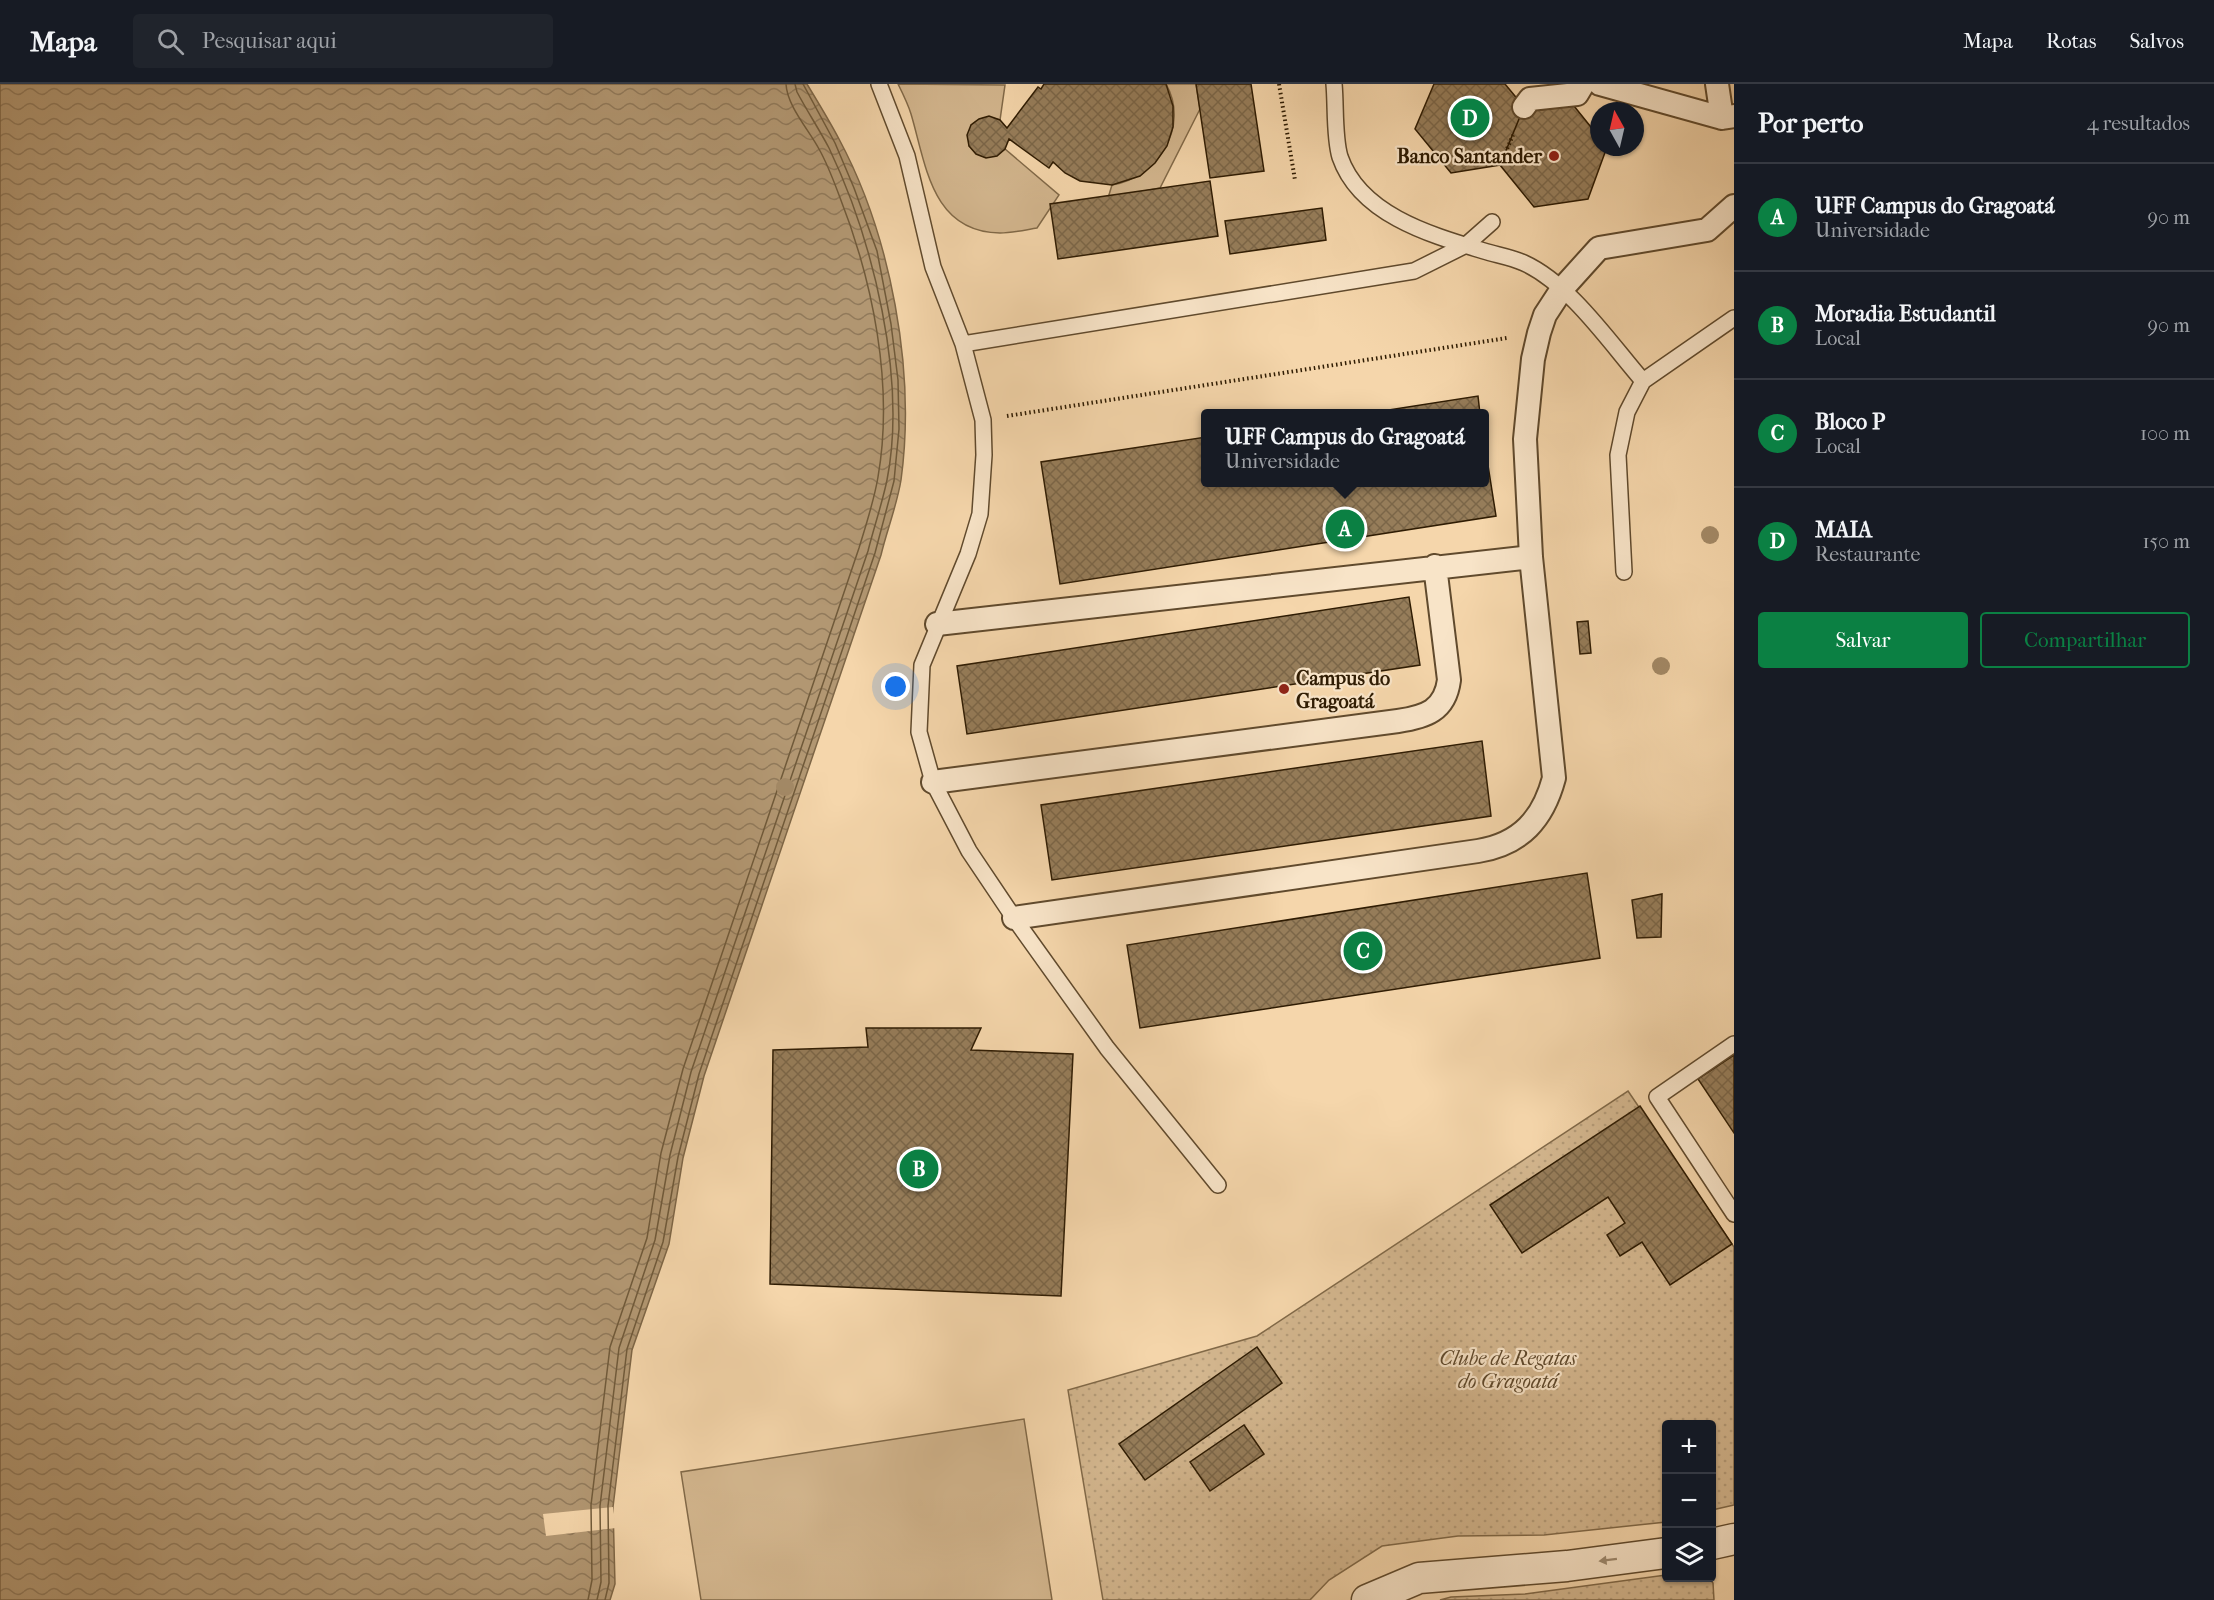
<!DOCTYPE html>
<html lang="pt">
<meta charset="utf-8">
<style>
:root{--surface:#171b24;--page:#20242c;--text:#f1f3f6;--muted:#9ea1a6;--line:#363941;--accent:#0b8043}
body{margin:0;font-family:"IM FELL French Canon",serif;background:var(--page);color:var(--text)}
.controls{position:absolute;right:18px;bottom:18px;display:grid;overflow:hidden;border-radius:6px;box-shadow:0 2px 4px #0004}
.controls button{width:54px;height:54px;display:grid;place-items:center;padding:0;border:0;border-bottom:2px solid var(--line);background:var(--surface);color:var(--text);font:30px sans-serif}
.compass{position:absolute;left:1590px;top:18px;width:54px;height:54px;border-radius:50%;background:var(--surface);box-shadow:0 2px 4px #0004;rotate:352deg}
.you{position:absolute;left:896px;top:603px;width:21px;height:21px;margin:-15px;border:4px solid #fff;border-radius:50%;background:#1a73e8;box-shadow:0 0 0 9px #1a73e833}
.badge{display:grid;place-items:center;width:39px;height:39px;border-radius:50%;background:var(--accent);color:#fff;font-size:20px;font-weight:700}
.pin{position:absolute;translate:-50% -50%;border:3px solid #fff;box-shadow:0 2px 6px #0006}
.popup{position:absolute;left:1201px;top:325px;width:288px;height:78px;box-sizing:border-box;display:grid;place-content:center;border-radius:6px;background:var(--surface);filter:drop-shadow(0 2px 4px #0005);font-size:20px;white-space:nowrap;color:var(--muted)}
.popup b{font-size:22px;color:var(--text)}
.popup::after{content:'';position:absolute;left:50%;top:100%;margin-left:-12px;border:12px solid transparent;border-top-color:var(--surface)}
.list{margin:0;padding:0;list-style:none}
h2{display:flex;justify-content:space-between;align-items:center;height:78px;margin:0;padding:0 24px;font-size:26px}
h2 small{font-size:20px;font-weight:400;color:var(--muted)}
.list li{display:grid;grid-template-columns:39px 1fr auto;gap:18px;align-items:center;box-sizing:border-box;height:108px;padding:0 24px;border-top:2px solid var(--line)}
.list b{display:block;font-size:22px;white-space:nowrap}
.list p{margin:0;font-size:20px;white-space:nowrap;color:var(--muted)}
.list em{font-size:20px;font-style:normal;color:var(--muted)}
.actions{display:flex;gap:12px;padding:18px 24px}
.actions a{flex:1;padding:14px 0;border:2px solid var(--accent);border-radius:6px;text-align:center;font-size:21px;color:var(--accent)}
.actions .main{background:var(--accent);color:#fff}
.icon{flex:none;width:33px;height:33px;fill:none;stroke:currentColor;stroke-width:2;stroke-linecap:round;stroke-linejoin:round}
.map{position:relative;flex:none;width:1734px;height:1516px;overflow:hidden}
header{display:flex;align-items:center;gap:36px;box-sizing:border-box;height:84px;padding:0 30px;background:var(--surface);border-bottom:2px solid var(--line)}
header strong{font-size:28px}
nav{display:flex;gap:33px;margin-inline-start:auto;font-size:21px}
.search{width:420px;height:54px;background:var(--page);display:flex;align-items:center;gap:15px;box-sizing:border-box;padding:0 21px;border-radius:6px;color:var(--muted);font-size:22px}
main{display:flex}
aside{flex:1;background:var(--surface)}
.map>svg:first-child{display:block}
.grass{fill:#d3b68e;stroke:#816948;stroke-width:1.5}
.park{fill:url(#park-dots);stroke:#816948;stroke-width:1.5}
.water{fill:url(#water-waves);stroke:#7e6646;stroke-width:1.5}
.pier{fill:#f5d6ab}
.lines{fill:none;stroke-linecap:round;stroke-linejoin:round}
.shore{stroke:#705a3a;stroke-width:1.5}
.building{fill:url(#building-cross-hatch);stroke:#2f1c03;stroke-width:1.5}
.service-casing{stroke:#604a2d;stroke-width:18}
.pedestrian-casing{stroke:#604a2d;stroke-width:26}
.minor-casing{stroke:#604a2d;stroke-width:33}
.path{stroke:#2f1c03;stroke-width:4;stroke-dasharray:1.5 3;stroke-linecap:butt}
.service{stroke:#f8e4c8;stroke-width:15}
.pedestrian{stroke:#f8e4c8;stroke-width:22}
.minor{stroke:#f8e4c8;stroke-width:30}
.tree{fill:#a38966}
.oneway{fill:#9e8a6f}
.poi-dot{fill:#8f2418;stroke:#f8e4c8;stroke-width:2}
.labels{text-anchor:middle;stroke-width:4.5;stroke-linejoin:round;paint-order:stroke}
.poi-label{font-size:20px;font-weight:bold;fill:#2f1c03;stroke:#f8e4c8;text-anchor:end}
.park-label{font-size:20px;font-style:italic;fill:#604a2d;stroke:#f8e4c8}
</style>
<header>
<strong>Mapa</strong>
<div class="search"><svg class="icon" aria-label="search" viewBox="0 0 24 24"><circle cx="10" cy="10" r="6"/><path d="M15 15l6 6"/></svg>Pesquisar aqui</div>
<nav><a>Mapa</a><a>Rotas</a><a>Salvos</a></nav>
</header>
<main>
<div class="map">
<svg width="1734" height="1516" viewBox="0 0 1734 1516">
<defs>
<pattern id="park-dots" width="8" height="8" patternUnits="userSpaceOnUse" patternTransform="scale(1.5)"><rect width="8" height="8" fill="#d3b68e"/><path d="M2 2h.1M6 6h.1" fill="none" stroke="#b59c79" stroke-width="1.8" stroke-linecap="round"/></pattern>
<pattern id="water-waves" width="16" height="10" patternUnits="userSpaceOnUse" patternTransform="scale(1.5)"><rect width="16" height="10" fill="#b29772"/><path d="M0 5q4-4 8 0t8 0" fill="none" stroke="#917a5b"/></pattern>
<pattern id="building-cross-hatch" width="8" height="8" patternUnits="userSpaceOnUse" patternTransform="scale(1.5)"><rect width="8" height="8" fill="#967d5a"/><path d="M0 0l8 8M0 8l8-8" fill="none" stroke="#7b6648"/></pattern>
</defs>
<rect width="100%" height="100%" fill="#f5d6ab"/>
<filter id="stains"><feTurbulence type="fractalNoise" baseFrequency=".00333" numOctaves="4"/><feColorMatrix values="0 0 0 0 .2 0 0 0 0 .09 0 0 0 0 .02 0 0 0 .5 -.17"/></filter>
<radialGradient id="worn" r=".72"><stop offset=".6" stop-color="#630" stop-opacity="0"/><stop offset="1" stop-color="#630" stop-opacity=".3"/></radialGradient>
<path class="grass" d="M898,0L1005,1L1000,36C988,32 981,33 971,41L969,62C980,75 992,76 1005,65L1059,111L1037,144C1025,146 1012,149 1000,149C931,148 926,80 911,30C908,20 903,10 898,0Z
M1166,0H1196L1200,25L1160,104L1108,114L1112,101C1158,94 1190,42 1166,0Z
M1024,1335L1052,1516H701L681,1388Z"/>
<path class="park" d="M1628,1007L1734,1163V1421L1712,1426V1340H1666V1438L1544,1451L1458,1452L1382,1462L1329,1496L1310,1516H1103L1068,1306L1257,1252Z
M1666,1491L1709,1494L1713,1499L1714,1516H1440L1451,1513L1525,1510Z"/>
<path class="water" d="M0,0H807C818,18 829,36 839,55C891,152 916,287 901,396C897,421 887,446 881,471L704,992L683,1074L669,1160L632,1266L613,1423L615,1500L610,1516H0Z"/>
<path class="pier" d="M613,1423L616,1444L546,1452L543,1430Z"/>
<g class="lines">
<path class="shore" d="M588,1516L592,1496L591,1421L610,1263L647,1154L661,1069L683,985L859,464C866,441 874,417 878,393C894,301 873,197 839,111C833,95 827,79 819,65C809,46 787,22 786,0
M597,1516L601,1498L600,1422L619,1264L655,1156L670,1071L691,988L868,467C874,443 882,420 887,396C907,294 873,156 829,64C819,45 807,27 797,8L795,0
M605,1516L609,1499L608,1422L627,1265L663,1158L678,1073L699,990L875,469L894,397L899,345L898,296L891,240L877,167L854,104L835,59L803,0"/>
</g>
<path class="building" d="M1044,0H1166L1173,22V43L1167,62L1155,79L1140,92L1112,101L1080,97L1065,89L1053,78L1049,84L1009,55L1005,65L997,72L986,74L976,70L969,62L967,51L971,41L979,35L989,32L1000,36L1007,44L1038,3L1041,5Z
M1196,0H1251L1264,87L1210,94Z
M1434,0H1505L1524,23L1500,81L1451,89L1415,45Z
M1574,22L1599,53V63H1607L1588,115L1534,123L1500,81L1524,23L1530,27Z
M1210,97L1218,152L1058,175L1050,120Z
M1322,124L1326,156L1230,170L1225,137Z
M1478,312L1480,330H1363Z
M1206,353V398H1484V356L1496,432L1060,500L1041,378Z
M1409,513L1420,581L967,650L957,582Z
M1588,537L1591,569L1580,570L1577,538Z
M1482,657L1491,732L1052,796L1041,721Z
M1587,789L1600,874L1140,944L1127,861Z
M1662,810L1661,853L1637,854L1632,816Z
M866,944H981L971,966L1073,970L1061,1212L770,1200L773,966L868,963Z
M1734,971V1049L1698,995Z
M1640,1022L1732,1160L1670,1201L1642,1158L1620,1172L1607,1151L1625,1139L1608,1113L1522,1169L1490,1121Z
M1257,1263L1282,1299L1145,1396L1119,1360Z
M1244,1341L1264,1370L1210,1407L1190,1378Z"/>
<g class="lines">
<defs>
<path id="service" d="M879,0L907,72L933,183L963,260L983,336L984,371L980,430L968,470L922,581L919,648L933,698L969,767L1014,834L1107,964L1218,1101
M1334,0C1336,21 1334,54 1340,73C1360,131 1431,151 1484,167C1497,171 1511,173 1524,179C1570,200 1610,259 1643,297
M963,260L1414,187L1466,161L1492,138
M1624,488L1618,371L1627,328L1643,297L1734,234
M1734,960L1657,1013L1734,1130"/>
<path id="pedestrian" d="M1600,0L1722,34
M1717,0L1722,34L1734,32
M1524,23L1530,15L1577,10L1583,0
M937,540L1531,473
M933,698L1398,637C1425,633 1445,627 1449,596L1435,482
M1014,834L1478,767C1521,760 1543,735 1554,694L1531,473L1525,355L1533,275L1539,249L1545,231L1562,205L1599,164L1707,146L1734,122"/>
<path id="minor" d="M1712,1460L1734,1455
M1367,1516L1419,1494L1567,1482L1666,1469"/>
</defs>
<use href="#service" class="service-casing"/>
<use href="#pedestrian" class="pedestrian-casing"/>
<use href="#minor" class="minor-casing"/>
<path class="path" d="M1279,0L1295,96
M1500,81L1513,51
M1007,332L1507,254"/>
<use href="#service" class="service"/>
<use href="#pedestrian" class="pedestrian"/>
<use href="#minor" class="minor"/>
</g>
<g class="tree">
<circle cx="1710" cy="451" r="9"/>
<circle cx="1661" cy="582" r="9"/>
<circle cx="785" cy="703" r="9"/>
</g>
<defs><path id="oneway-solid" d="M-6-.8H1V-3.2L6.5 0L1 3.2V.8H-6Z" transform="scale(1.5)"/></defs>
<use class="oneway" href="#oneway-solid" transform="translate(1608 1476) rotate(173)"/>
<g class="poi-dot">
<circle cx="1554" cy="72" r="6"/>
<circle cx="1284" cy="605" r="6"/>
</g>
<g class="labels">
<g class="poi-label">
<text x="1542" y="79">Banco Santander</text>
<text x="1296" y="601" text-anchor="start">Campus do<tspan x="1296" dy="23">Gragoatá</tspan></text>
</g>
<g class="park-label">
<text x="1508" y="1281">Clube de Regatas<tspan x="1508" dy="23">do Gragoatá</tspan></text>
</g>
</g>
<rect width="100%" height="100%" filter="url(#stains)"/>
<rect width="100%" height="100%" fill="url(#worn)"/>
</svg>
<div class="controls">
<button>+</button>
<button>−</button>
<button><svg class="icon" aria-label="layers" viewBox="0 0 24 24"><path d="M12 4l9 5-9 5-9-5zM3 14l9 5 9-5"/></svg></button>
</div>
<svg class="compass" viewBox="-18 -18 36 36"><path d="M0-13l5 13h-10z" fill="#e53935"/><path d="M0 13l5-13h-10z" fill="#9ea1a6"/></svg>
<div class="you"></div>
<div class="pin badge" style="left:1345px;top:445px">A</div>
<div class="popup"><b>UFF Campus do Gragoatá</b>Universidade</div>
<div class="pin badge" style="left:919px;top:1085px">B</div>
<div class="pin badge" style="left:1363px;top:867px">C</div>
<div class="pin badge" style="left:1470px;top:34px">D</div>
</div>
<aside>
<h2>Por perto<small>4 resultados</small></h2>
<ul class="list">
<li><span class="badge">A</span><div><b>UFF Campus do Gragoatá</b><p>Universidade</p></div><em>90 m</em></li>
<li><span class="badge">B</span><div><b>Moradia Estudantil</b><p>Local</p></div><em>90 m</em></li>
<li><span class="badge">C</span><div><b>Bloco P</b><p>Local</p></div><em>100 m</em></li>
<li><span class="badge">D</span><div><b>MAIA</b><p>Restaurante</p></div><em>150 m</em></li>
</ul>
<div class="actions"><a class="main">Salvar</a><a>Compartilhar</a></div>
</aside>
</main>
